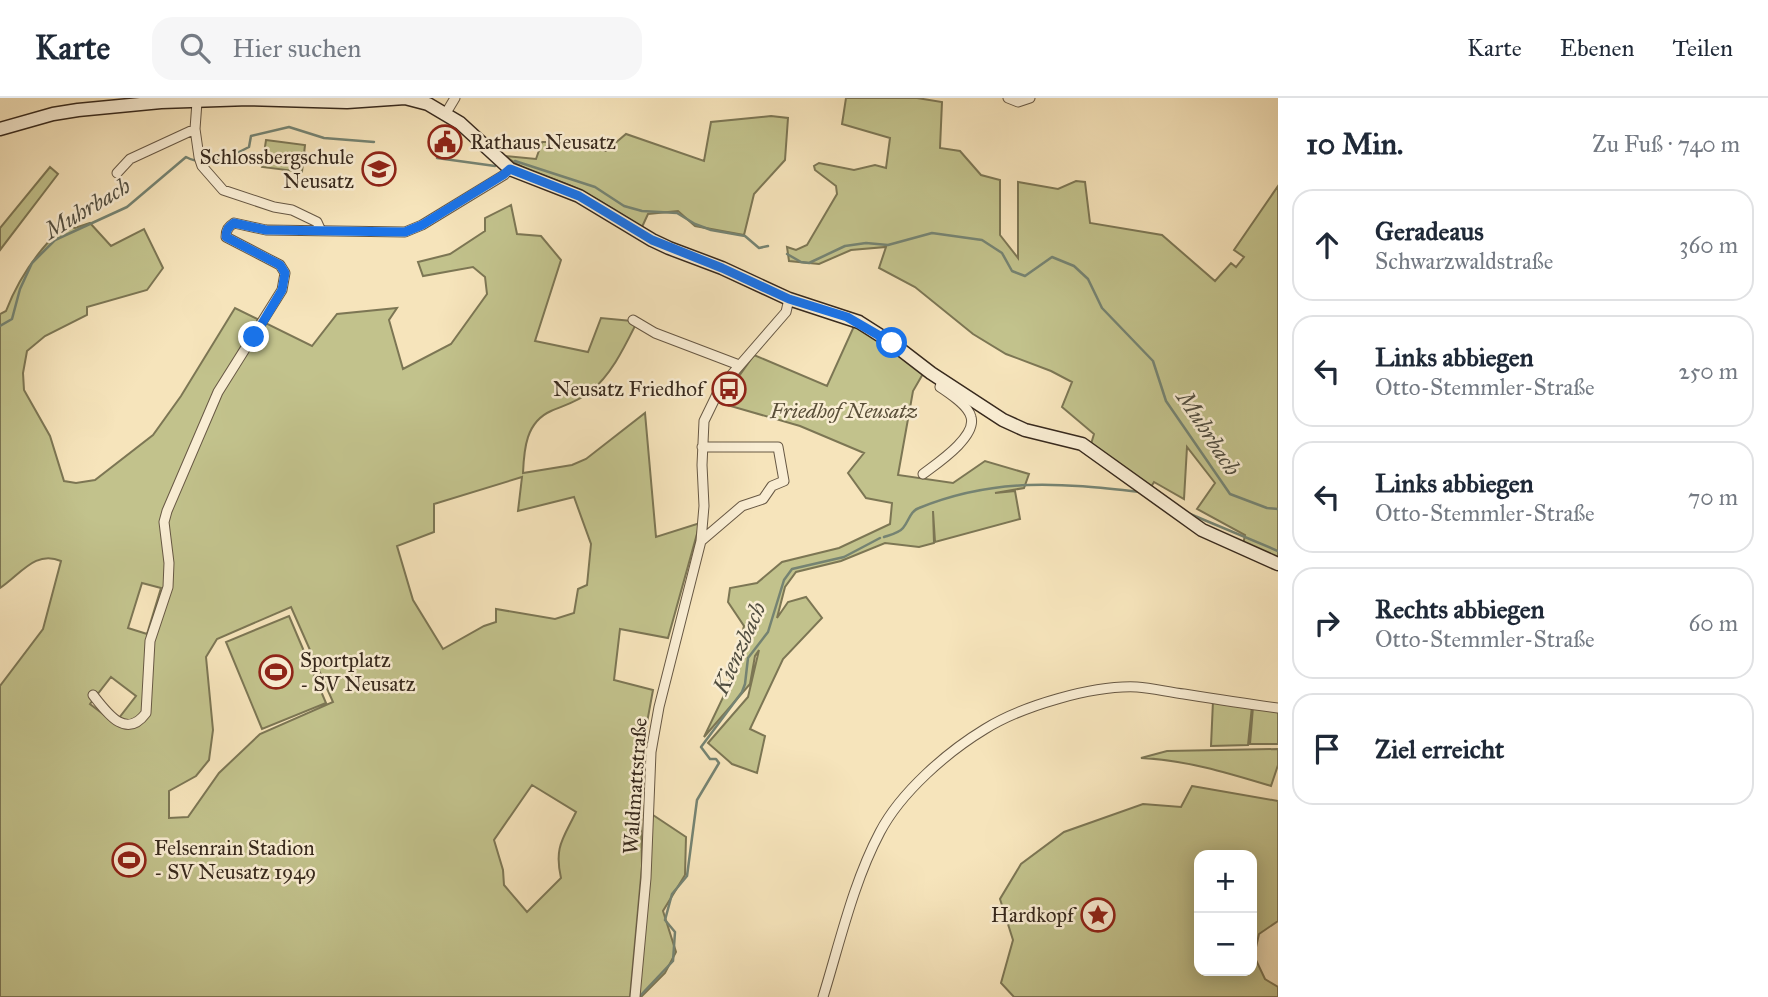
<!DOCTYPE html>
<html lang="de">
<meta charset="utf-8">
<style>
:root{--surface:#fff;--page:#f6f6f7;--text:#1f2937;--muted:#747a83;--line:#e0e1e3}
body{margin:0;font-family:"IM FELL Great Primer",serif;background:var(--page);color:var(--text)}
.controls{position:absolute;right:21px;bottom:21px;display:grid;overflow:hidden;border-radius:14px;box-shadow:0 4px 18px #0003}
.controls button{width:63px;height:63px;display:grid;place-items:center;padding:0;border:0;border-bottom:2px solid var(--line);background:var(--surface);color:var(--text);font:35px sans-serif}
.stop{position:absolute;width:21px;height:21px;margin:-16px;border:5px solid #1a73e8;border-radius:50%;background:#fff}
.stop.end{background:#1a73e8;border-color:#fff;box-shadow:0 2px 7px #0008}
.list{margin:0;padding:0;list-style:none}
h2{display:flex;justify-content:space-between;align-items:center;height:91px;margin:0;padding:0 28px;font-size:30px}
h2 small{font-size:23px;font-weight:400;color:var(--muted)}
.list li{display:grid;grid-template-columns:46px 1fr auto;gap:21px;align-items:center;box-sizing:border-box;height:112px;margin:0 14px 14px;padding:0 14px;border:2px solid var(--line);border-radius:21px}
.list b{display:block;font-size:26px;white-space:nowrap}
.list p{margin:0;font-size:23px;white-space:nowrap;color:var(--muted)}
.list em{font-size:23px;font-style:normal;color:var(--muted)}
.icon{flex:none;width:38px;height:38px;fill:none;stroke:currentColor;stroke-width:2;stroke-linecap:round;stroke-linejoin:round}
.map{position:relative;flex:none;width:1278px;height:899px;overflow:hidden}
header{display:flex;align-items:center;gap:42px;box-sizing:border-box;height:98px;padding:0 35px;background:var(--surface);border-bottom:2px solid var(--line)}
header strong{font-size:33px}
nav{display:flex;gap:38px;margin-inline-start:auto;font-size:24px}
.search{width:490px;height:63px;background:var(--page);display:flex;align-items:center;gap:18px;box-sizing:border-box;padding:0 24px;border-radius:21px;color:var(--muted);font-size:26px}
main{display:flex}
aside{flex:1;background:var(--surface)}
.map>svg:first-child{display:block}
.green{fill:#c2c28c;stroke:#7c7654;stroke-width:2;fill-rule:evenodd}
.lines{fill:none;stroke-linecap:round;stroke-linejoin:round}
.stream{stroke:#758372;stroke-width:2.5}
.street-casing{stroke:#675844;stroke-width:11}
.secondary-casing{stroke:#37291d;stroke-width:15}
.street{stroke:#f9edd3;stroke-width:9}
.secondary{stroke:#f9edd3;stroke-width:12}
.route{stroke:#1a73e8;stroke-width:9}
.labels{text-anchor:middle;stroke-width:5;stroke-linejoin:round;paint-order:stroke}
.poi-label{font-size:21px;fill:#37291d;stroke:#f9edd3;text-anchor:start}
.park-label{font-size:21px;font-style:italic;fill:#5a4f39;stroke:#f9edd3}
.street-label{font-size:21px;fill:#37291d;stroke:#f9edd3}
.water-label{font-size:23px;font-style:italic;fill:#514e40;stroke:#f9edd3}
</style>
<header>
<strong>Karte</strong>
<div class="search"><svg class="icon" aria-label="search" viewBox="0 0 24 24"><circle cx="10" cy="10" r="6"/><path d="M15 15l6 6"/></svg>Hier suchen</div>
<nav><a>Karte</a><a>Ebenen</a><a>Teilen</a></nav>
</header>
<main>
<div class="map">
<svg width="1278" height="899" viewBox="0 0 1278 899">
<rect width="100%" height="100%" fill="#f6e4bb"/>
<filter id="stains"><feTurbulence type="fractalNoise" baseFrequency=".00286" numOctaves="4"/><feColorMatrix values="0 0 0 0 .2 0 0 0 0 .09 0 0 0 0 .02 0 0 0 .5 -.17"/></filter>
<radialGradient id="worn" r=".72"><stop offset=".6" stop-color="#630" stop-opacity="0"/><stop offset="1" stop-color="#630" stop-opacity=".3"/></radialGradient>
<path class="green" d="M846,0H917L942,4L940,50L960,53L981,77L1000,82V137L1018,160V84L1058,91L1076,83L1085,84L1090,125L1162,137L1215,183L1231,165L1236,169L1244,159L1234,152L1278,88V460L1243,447L1245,437L1197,411L1215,385L1187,349L1184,401L1154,384L1151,389L1091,346L1094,336L1062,309L1072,284L1051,273L1006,256L973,236L915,189L879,170L886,149L851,152L819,166L789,163L787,149L796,152L807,147L837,96L836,88L815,72L814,68L819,65L854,72L875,67L886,70L890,40L842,26Z
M771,18L788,20L785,62L754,96L744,137L695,128L678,113L648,116L642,129C619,115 596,99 571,88C548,78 525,74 505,58L536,61L542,44H567L606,53L626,36L704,63L711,24Z
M266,42L305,47L302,74L262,69Z
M50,69L58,76L0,152V130Z
M511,107L517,136L541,138L561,162L535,243L588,254L601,220L632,223L636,226C624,250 611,277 590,294C577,304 565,307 551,313C526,324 524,351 523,375L572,367L586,361L645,315L656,439L700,425L668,540L620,531L614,582L653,592L644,641L641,708L642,768L630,899H0V588L43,531L61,463C35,452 21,476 0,490V216L6,213C19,179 38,152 65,127L75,130L90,125L111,148L144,131L163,170L147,192L87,209V217L45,238L27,253L23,275L24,292L50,338L64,383L76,385L95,382L153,337L181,298L235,210L312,248L337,216L397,210L389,222L403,271L451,246L487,196L485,179L473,169L423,178L418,164L450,156L485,133V120ZM522,379L518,413L574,399L591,446L587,487L578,491L574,515L555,521L496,511V524L484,528L443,551L413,502L397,448L434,434V406ZM142,485L161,490L147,536L128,530ZM291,509L333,604L260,636L219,675L188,719L169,720V693L196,678L209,662L213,632L206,559L217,541ZM111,579L136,598L115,625L90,606ZM532,687L576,714C563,741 554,749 561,780L527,814L504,787L503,772L494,742Z
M855,226L924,274L913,293L898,377L953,385L985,363L1029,376L1024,390L995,395L1015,393L1020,421L935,444L933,413L934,445L919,449L885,445L841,463L796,474L785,489L777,520L788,504L806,499L822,520L783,561L750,631L765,638L757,675L732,666L708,645L748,599L759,552L755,558L750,586L704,639L728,589L744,528L728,504L730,490L757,485L782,464L839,450L890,426L892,405L866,400L848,375L864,355L800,328L720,305L754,257L827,288Z
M289,518L326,605L262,631L226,544Z
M1213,603L1252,608L1248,647L1211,648Z
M1253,609L1278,613V646H1250Z
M1278,651V667L1271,688C1228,675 1186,662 1141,660L1167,653Z
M1192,688L1278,703V823L1259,836L1254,858L1265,881L1278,889V899H1014L1001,885L1013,842L1000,801L1021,766L1064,734L1143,706L1181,709ZM1199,757H1252V873H1199Z
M650,715L686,739L685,777L663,813L676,854L665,875L641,899H637Z"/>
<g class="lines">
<path class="stream" d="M437,60L495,68
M515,63L595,89L624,108L642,113L677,115L695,126L711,132L745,138L759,150L768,148
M787,156L801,164L809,165L845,148L866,145L888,147L932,135L982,142L1002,155L1012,173L1025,178L1052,159L1074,168L1088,181L1102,210L1153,263L1166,303L1230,396L1267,410L1278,411
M0,228L12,221L20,191L32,165L55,142L127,109L186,59C206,70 230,59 249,49L251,38L289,29L324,40L374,44
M1190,416L1278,453
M884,439C890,437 899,435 903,430C909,423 910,413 919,410C995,379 1061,385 1140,394
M639,899L673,863L675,834L665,822L672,796L687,778L697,702L719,665L716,661H710L701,649L742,594L745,586L748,560L768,534L784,482L792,471L844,459L880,440"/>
<defs>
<path id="street" d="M1008,0L1018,4L1030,0
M197,4L195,31L199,59L202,68L223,92L274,109L292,112L317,124L321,133
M446,15L455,0
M117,75L130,61L195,31
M633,222L655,235L739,267
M923,376C936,366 977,339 971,319C968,307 950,296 940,289L942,282
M701,443L742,408L763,401L772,388L784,383L778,349H702
M93,597C107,615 126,642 146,615L150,543L168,489L169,465L164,424L167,413L218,294L282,192L285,175L280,167L226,139C226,132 228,129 234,125L266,132L405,134L422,127L504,77L510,71
M635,899L646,780L651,654L659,609L701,443L704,408L702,367L704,323L720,290L786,214L789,201
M823,899C840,844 853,785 880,734C901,694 947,654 985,631C1022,608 1093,587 1137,589C1152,590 1168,594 1184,596C1215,601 1247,606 1278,610"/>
<path id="secondary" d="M0,31L53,16L78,12L161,4L249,1L347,4L405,0L428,6L460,25L510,71L579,98L652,142L669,150L722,170L789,201L859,224L892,245L931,275L1003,322L1025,332L1082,346L1202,432L1278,466"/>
</defs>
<use href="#street" class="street-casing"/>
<use href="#secondary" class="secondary-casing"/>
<use href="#street" class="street"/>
<use href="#secondary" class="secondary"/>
</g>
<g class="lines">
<path class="route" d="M254,239L282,192L285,175L280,167L226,139C226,132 228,129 234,125L266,132L405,134L422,127L503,77L510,71L579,98L652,142L722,170L789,201L847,219L892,245"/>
</g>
<defs>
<symbol id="civic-ring" viewBox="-11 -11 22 22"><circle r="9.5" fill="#f9edd3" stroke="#8f2418" stroke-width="1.5"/><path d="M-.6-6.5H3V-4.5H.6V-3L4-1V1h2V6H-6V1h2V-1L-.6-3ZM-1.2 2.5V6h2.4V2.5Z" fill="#8f2418"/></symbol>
<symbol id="school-ring" viewBox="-11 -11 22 22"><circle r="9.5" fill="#f9edd3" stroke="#8f2418" stroke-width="1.5"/><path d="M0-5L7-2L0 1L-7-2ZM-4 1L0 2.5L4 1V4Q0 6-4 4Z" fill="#8f2418"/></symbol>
<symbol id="bus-ring" viewBox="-11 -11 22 22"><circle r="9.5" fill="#f9edd3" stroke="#8f2418" stroke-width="1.5"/><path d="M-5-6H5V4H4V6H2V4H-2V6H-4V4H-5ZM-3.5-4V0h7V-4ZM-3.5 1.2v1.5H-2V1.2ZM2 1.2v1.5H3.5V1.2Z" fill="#8f2418"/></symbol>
<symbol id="stadium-ring" viewBox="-11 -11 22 22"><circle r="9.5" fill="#f9edd3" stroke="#8f2418" stroke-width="1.5"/><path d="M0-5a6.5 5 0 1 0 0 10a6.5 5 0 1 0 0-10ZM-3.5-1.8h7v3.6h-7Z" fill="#8f2418"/></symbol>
<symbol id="sight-ring" viewBox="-11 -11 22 22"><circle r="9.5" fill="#f9edd3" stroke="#8f2418" stroke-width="1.5"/><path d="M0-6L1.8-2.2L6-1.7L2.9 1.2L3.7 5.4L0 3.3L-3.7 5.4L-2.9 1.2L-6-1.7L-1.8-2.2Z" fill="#8f2418"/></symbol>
</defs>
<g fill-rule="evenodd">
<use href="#civic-ring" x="426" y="25" width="38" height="38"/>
<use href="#school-ring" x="360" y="52" width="38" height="38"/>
<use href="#bus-ring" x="710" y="272" width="38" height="38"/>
<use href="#stadium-ring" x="257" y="555" width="38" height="38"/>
<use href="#stadium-ring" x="110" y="743" width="38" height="38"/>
<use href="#sight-ring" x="1079" y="798" width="38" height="38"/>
</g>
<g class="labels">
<g class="poi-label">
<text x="470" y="51">Rathaus Neusatz</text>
<text x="354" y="66" text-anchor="end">Schlossbergschule<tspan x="354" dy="24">Neusatz</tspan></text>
<text x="704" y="298" text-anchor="end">Neusatz Friedhof</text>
<text x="300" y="569">Sportplatz<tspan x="300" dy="24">- SV Neusatz</tspan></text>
<text x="154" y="757">Felsenrain Stadion<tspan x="154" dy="24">- SV Neusatz 1949</tspan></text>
<text x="1074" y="824" text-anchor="end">Hardkopf</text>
</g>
<g class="park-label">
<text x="844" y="320">Friedhof Neusatz</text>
</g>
<g class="street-label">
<text transform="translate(635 688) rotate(-86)" y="7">Waldmattstraße</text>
</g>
<g class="water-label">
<text transform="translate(87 110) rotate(-31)" y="8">Muhrbach</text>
<text transform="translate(1209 335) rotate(57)" y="8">Muhrbach</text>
<text transform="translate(739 550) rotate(-66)" y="8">Kienzbach</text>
</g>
</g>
<rect width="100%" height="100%" filter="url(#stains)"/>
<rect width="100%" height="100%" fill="url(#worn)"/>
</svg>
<div class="controls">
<button>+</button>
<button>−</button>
</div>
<div class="stop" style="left:892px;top:245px"></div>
<div class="stop end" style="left:254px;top:239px"></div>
</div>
<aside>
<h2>10 Min.<small>Zu Fuß · 740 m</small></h2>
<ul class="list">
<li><svg class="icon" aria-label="ahead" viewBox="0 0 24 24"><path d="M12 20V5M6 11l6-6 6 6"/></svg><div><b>Geradeaus</b><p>Schwarzwaldstraße</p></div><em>360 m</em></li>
<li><svg class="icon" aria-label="left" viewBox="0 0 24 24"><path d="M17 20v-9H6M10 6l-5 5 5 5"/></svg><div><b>Links abbiegen</b><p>Otto-Stemmler-Straße</p></div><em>250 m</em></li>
<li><svg class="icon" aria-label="left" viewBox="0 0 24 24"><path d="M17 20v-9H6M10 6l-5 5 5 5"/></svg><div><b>Links abbiegen</b><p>Otto-Stemmler-Straße</p></div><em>70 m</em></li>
<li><svg class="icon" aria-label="right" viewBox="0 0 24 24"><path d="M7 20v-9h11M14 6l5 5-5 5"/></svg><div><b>Rechts abbiegen</b><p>Otto-Stemmler-Straße</p></div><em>60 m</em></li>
<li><svg class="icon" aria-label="arrive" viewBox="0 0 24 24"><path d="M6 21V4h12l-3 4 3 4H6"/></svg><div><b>Ziel erreicht</b></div></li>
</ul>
</aside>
</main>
